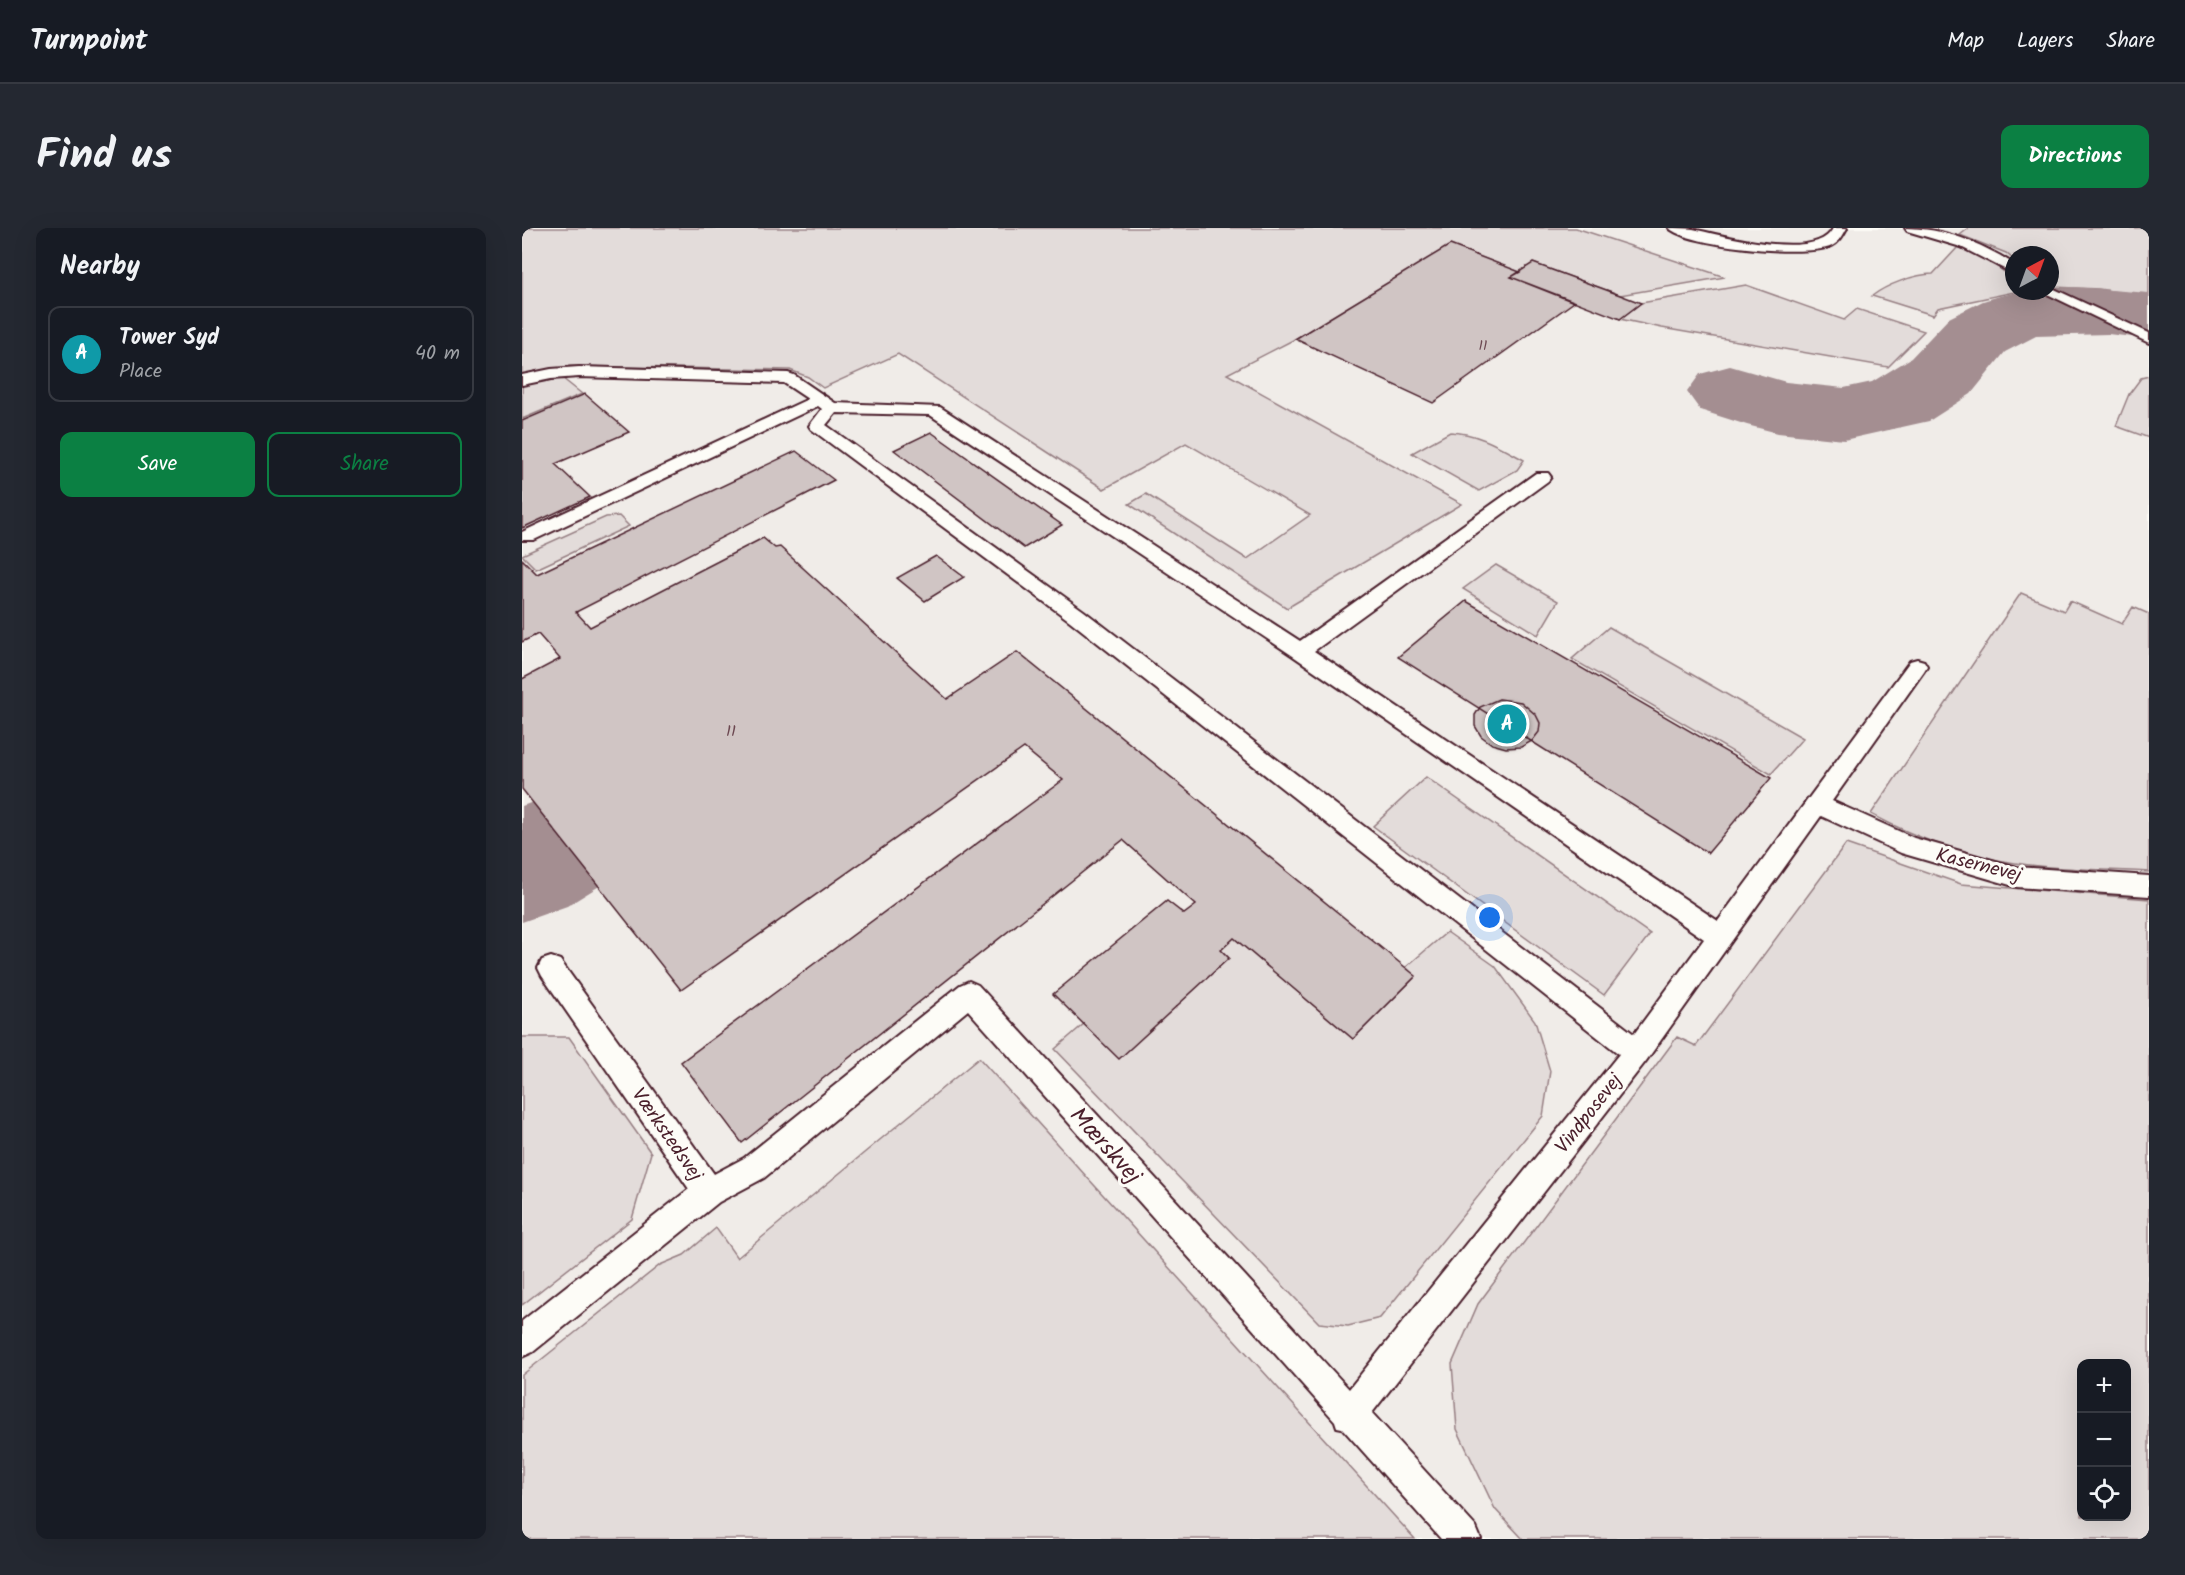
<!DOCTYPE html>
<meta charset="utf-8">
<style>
:root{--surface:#171b24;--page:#242831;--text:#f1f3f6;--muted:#9ea1a6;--line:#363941;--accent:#0b8043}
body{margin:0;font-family:Kalam,sans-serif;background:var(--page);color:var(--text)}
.controls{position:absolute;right:18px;bottom:18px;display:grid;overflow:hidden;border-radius:12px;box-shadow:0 6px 24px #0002}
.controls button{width:54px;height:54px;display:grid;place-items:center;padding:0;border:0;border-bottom:2px solid var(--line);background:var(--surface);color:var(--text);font:30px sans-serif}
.compass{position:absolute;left:1483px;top:18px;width:54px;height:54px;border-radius:50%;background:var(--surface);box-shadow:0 6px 24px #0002;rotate:41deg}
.you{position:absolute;left:968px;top:690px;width:21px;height:21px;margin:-15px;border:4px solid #fff;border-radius:50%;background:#1a73e8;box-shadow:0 0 0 9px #1a73e833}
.badge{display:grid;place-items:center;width:39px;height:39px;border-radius:50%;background:var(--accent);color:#fff;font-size:20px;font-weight:700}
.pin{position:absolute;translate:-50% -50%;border:3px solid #fff;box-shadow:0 2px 6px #0006}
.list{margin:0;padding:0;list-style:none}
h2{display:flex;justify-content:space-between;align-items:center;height:78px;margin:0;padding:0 24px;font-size:26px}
h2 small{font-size:20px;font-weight:400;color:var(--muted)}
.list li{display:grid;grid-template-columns:39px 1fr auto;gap:18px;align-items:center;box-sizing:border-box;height:96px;margin:0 12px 12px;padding:0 12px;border:2px solid var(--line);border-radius:12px}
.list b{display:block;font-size:22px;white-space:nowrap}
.list p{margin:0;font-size:20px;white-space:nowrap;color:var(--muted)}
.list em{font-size:20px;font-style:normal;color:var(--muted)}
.actions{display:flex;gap:12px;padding:18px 24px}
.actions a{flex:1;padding:14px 0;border:2px solid var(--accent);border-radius:12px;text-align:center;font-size:21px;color:var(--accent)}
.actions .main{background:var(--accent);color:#fff}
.icon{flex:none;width:33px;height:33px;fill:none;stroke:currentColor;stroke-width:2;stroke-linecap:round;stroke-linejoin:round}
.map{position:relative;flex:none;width:1627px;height:1311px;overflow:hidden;border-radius:12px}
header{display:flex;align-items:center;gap:36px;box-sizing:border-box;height:84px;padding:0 30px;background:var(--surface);border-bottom:2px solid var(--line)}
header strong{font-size:28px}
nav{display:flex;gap:33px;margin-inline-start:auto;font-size:21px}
.intro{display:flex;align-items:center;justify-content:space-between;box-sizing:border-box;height:144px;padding:0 36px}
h1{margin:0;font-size:42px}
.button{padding:15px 27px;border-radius:12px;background:var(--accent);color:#fff;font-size:21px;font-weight:700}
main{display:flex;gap:36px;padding:0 36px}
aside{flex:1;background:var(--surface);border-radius:12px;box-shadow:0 6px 24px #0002}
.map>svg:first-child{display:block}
.built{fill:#f0ece8;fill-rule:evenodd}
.green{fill:#e3dcda;stroke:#967e82;stroke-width:1.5;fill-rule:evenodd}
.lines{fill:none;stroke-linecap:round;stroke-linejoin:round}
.taxiway{fill:#a48e91;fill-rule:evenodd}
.building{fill:#d0c5c4;stroke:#4a1f2b;stroke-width:1.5}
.service-casing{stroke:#4a1f2b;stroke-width:4}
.service{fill:#fdfcf7;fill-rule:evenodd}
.labels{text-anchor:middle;stroke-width:6;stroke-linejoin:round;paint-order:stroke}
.far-number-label{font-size:14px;fill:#6c4851}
.number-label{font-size:16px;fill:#6c4851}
.street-label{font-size:20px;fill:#4a1f2b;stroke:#fdfcf7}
.near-street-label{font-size:24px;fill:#4a1f2b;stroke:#fdfcf7}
</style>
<header>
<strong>Turnpoint</strong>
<nav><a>Map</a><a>Layers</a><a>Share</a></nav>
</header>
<div class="intro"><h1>Find us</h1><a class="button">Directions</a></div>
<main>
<aside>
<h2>Nearby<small></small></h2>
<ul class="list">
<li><span class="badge" style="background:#0f9aa8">A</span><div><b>Tower Syd</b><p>Place</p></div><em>40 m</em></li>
</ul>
<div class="actions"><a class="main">Save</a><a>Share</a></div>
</aside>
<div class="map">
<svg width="1627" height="1311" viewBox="0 0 1627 1311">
<rect width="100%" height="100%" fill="#fdfcf7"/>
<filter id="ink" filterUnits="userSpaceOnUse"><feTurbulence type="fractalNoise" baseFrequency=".0167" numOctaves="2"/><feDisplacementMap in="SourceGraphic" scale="12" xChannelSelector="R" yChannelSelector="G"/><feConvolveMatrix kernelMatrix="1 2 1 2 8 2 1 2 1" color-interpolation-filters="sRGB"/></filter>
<g filter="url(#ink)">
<path class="built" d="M0,0H1627V1311H0ZM1492,27H1528V63H1492ZM1560,1136H1604V1288H1560Z"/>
<path class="green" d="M0,0H1054L1203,49L1098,67L1011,35L998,44L928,17L773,111L705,146L940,276L765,380L607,276L624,266L725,331L788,287L664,215L582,261L376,126L301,160L286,149L268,142L48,138L0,146Z
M1447,0H1627V69L1577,61L1530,59L1528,57V27H1492V32L1484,25L1438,7Z
M1437,18L1458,27L1488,48L1492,51V63H1497L1416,80L1411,87L1350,68C1364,57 1393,46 1411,46Z
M1224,57L1322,92L1335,81L1402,103L1366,139L1140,100L1098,91L1119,75Z
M1627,148V210L1594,198L1607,166L1619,150Z
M40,150L60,166L0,191V157Z
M928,204C956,205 978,219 1002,232L995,242L957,263L890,225Z
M97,288L107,298L14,341L0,327L84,289Z
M974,337L1036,373L1016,407L941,361Z
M1499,365L1542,383L1548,373L1600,396L1611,379L1627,386V644C1583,641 1537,642 1493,635C1442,628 1394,610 1349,586Z
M1087,399L1281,510L1249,546L1050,431Z
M904,549L1128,706L1082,767L851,598Z
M1324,616L1439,656L1627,671V1311H1001L973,1281L935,1201L930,1136L956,1076L1155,809L1174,818ZM1560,1136H1604V1288H1560Z
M925,704L973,738L1013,793L1028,843L1021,888L858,1090L826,1098L797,1095L533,821L563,795L597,830L707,730L699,722L712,710L831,811L893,749L884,739Z
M0,809H47L129,925L110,991L0,1077Z
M457,830L893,1311H0V1147L138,1037L162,1027L194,1000L215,1030Z"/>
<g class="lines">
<path class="taxiway" d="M1551,59L1627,65V111L1586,106L1514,108L1483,124L1449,166L1407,193L1322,212L1256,205L1225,197L1178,182L1165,164L1178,146L1208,138L1264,154L1322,160L1350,154L1389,130L1427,90L1461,73L1478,68L1500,63H1528V60Z
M43,563L87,578L106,615L87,652L45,678L0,694V578Z"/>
</g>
<path class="building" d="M928,17L998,44L989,49L1052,74L911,175L773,111Z
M1011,35L1098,67L1119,75L1098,91L989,49Z
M63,166L107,204L33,236L68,269L0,300V193Z
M409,204L540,297L502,320L372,222Z
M274,223L312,252L54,384L68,399L241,310L253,320L258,319L425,471L495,424L894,748L831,811L712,710L699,722L707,730L597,831L531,766L645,673L662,686L674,677L601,612L220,915L159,834L541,552L502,520L159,762L0,561V451L38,431L16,406L0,414V331L15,346Z
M414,328L442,349L403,373L375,350Z
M944,373L1249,550L1186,625L876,429Z
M977,471L999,474L1014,487L1018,495L1017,504L1010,513L999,519L984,520L970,516L959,508L953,498V487L958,479Z"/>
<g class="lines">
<defs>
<path id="service" d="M1147,0C1155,0 1163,0 1171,1C1199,7 1296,34 1311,0H1325C1321,7 1318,14 1310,18C1285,30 1165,18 1147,0Z
M1383,0C1422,0 1459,15 1492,36V46L1439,19L1385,3Z
M1528,59L1627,105V115L1519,63H1528Z
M57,139L266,145L272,147L313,175L418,179L778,413L1014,245H1026L1029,249L1026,253L792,423L1196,693L1388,433L1395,431L1402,433L1405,438L1402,443L1310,573L1392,610L1495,639L1627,648V668L1495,659L1379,625L1299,588L1124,833L850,1185L954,1299L959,1311H919L820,1200L815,1199L813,1193L446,782L242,950L197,974L11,1124L0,1129V1093L167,961L20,748L16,740L20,732L29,729L38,732L192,946L222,930L438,757L447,753L456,757L827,1161L1097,826L548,393L289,201L287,198L300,181L296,178L12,312H0V304L286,171L262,155L57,149L29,151L0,157V147L29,141ZM314,185L408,187L771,428L1182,711L1112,806L562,383L304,197Z"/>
</defs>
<use href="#service" class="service-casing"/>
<use href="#service" class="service"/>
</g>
</g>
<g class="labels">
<g class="far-number-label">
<text x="961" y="122">11</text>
</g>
<g class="number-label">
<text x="209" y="508">11</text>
</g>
<g class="street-label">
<text transform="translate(1457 636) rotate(14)" y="7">Kasernevej</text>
<text transform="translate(1066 885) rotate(-52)" y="7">Vindposevej</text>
<text transform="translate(146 906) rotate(55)" y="7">Værkstedsvej</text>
</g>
<g class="near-street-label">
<text transform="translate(584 917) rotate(48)" y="8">Mærskvej</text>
</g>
</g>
</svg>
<div class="controls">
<button>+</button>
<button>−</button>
<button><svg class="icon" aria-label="locate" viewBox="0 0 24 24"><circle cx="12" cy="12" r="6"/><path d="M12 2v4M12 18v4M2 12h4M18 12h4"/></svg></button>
</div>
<svg class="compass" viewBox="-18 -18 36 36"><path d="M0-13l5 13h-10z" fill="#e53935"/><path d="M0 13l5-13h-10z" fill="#9ea1a6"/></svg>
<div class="you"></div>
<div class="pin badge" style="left:985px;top:496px;background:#0f9aa8">A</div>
</div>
</main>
